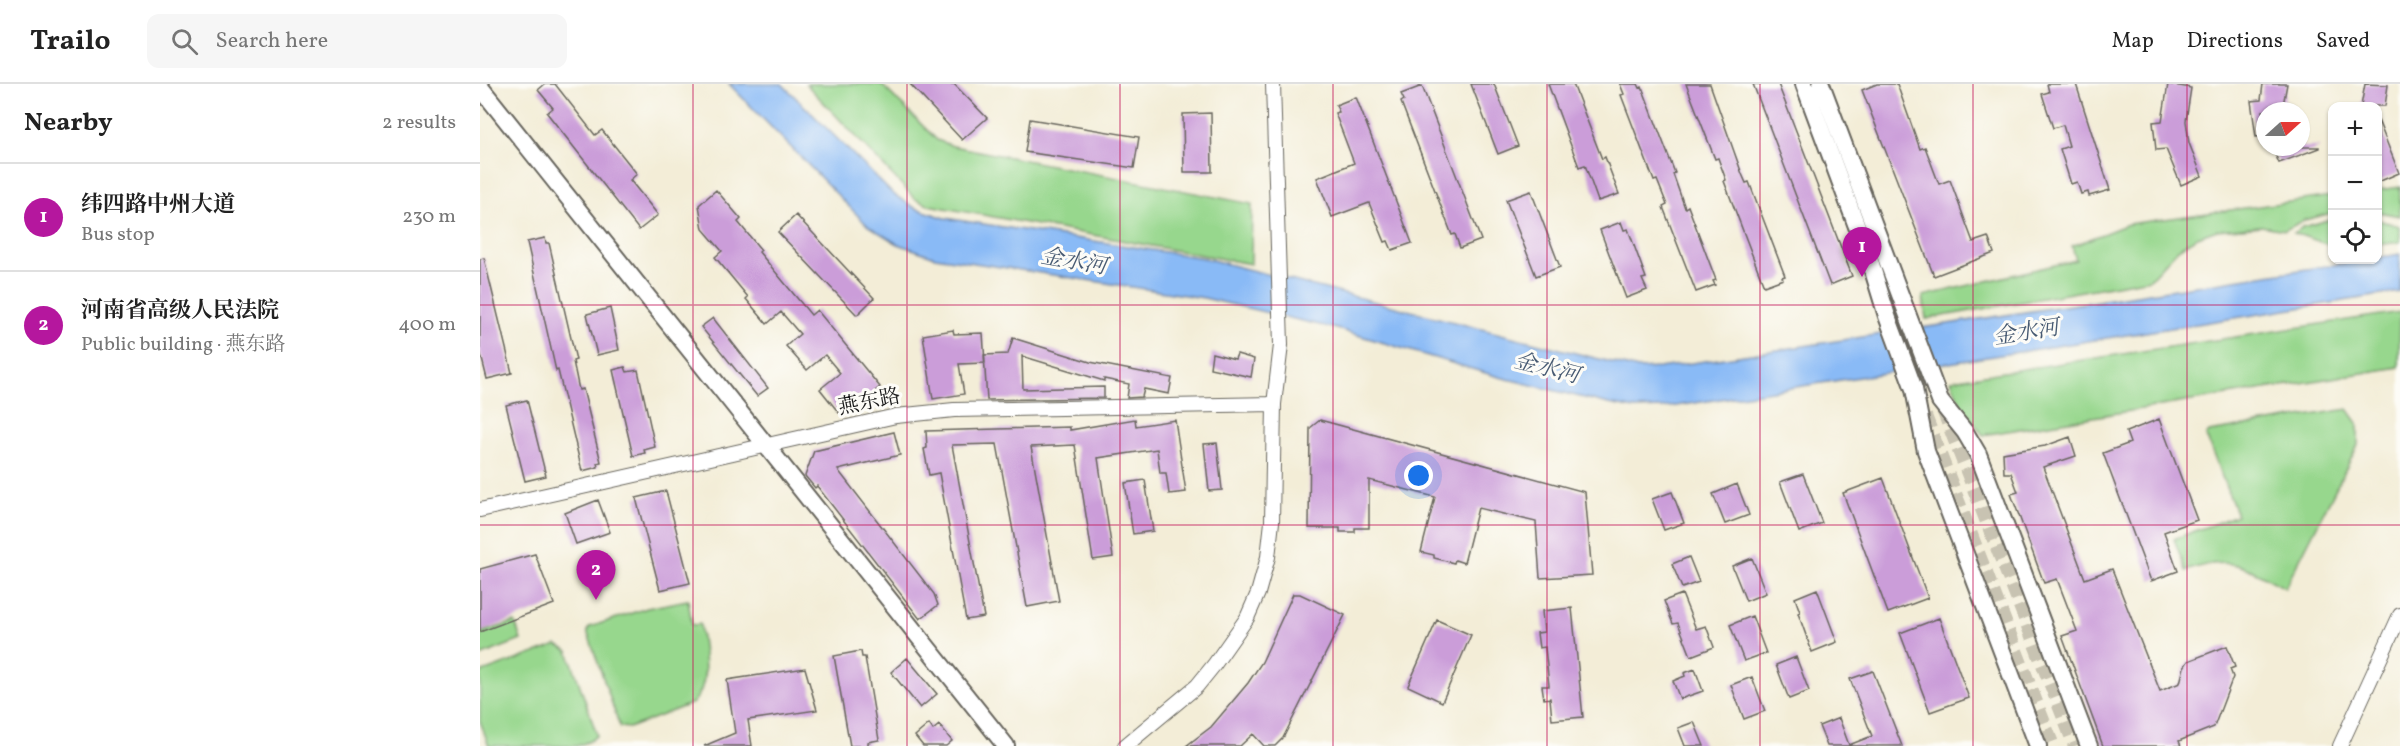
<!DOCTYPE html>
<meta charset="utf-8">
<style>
:root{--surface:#fff;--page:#f6f6f6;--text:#222;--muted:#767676;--line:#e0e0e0;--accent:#b5179e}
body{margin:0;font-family:Vollkorn,"Noto Serif SC",serif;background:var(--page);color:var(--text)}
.controls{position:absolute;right:18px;top:18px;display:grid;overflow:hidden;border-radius:12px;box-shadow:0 2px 4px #0004}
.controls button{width:54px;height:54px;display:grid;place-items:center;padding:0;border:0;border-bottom:2px solid var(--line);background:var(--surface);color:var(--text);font:30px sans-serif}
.compass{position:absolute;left:1776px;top:18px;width:54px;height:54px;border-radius:50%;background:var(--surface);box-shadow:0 2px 4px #0004;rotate:69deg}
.you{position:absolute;left:939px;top:392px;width:21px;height:21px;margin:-15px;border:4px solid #fff;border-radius:50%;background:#1a73e8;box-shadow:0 0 0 9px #1a73e833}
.badge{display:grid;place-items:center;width:39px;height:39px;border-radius:50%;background:var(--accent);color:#fff;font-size:20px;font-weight:700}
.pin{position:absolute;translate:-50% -50px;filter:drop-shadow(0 2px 3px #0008)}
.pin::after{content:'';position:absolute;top:32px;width:21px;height:18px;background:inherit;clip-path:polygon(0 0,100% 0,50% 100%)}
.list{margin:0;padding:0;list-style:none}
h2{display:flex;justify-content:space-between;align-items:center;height:78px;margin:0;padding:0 24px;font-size:26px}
h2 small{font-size:20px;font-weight:400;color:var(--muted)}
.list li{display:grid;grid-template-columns:39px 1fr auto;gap:18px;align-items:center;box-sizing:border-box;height:108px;padding:0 24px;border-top:2px solid var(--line)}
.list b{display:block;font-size:22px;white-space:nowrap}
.list p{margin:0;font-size:20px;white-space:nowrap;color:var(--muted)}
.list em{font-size:20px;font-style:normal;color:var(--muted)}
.icon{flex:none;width:33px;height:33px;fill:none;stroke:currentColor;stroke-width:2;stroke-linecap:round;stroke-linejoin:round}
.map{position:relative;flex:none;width:1920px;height:662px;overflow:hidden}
header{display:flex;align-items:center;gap:36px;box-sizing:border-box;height:84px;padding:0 30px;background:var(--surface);border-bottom:2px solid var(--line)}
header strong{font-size:28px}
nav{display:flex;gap:33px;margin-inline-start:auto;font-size:21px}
.search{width:420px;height:54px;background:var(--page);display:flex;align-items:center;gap:15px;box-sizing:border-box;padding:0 21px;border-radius:12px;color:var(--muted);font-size:22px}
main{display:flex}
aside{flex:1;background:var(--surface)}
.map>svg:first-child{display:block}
.green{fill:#97d78d;stroke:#5a7a54;stroke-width:1.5}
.water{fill:#89baf6;stroke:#526b89;stroke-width:1.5}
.building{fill:#cb9dd9}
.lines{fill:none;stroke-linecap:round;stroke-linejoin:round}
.minor-tunnel{stroke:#c8c3b2;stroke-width:14;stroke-dasharray:14 7;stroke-linecap:butt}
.minor-casing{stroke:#67655d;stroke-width:16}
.tertiary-casing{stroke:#67655d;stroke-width:20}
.minor{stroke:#fff;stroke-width:14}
.tertiary{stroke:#fff;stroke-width:16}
.grid{fill:none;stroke:#c2185b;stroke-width:1.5;stroke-opacity:0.55}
.labels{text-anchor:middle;stroke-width:6;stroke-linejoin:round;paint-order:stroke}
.street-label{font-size:21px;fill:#1c1c1c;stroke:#fdfcf7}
.water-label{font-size:22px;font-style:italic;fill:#485b73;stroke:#fdfcf7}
</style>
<header>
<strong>Trailo</strong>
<div class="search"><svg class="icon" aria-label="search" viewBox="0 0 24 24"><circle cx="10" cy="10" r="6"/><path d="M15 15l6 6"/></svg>Search here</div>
<nav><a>Map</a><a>Directions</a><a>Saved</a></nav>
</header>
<main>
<aside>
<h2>Nearby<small>2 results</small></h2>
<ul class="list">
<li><span class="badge">1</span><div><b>纬四路中州大道</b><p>Bus stop</p></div><em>230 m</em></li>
<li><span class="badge">2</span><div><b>河南省高级人民法院</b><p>Public building · 燕东路</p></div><em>400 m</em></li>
</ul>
</aside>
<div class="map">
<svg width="1920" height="662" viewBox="0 0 1920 662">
<rect width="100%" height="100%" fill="#fdfcf7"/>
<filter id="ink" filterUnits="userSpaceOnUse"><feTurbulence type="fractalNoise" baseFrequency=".0167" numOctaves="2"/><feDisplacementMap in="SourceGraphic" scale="12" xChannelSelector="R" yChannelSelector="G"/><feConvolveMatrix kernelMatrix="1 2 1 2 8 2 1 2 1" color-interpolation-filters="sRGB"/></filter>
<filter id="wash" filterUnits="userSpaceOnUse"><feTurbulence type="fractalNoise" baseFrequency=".008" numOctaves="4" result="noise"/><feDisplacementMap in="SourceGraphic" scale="24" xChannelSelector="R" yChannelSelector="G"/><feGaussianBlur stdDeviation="1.35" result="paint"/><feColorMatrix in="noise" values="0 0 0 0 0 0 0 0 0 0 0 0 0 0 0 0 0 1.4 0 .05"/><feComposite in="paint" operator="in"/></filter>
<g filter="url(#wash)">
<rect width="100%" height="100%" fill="#f3edd7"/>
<path class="green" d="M326,0H401L457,56L473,62L772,120L771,180L448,121L435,115Z
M1920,103V132L1898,128V106Z
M1852,112V129L1825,136L1805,146L1781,142L1761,144L1737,146L1715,154L1698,165L1670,195L1446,235L1443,212L1596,176L1592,162L1648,140Z
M1852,135V162L1814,149L1823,143Z
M1898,136L1920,142V158L1898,161Z
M1920,228L1919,283L1503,351L1481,322L1471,296Z
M1868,325L1878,339V361L1805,504C1766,483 1750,470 1706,487L1694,455L1757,431L1726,352L1729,348Z
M208,516L212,541L220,540C223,565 232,599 213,619L149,644L140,643L107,547L110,543L167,524Z
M35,538L41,556L0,572V549Z
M77,561L88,567L117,651L110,657L97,662H9L0,637V589Z"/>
<path class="water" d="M249,0H302L413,110L435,124L465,134L724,174L1158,285L1179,284L1886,176H1898V174L1920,170V208L1183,324L1155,325L1129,320L1019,293L857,245L724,214L455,173L418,160L388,142Z"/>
<g id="blocks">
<path class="building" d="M65,0H75L115,51L122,46L157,90L150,96L178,131L159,146L67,29L73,24L58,6Z
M430,0H474L507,34L482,56Z
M991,0H1014L1038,62L1018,70Z
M1068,0H1093L1122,75L1125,73L1139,110L1118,117L1105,81L1099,83Z
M1140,0H1158L1160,4L1162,3L1195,89L1193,90L1205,124L1208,122L1236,196L1233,197L1235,201L1216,208L1183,123L1187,121L1177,96L1174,97L1141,11L1144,10Z
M1206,0H1230L1262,90L1266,99L1269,98L1305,192L1302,193L1303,195L1284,202L1244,97L1246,96L1238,74L1235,75Z
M1273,0H1298L1372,192L1350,201Z
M1397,0H1417L1440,65L1445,63L1459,100L1470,96L1493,158L1508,153L1514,169L1454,192L1382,6Z
M1567,0H1596L1630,106L1609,112L1608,108L1601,110L1597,98L1591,100L1580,65L1589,62L1583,41L1573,44L1562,10L1569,8Z
M1688,0L1711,4L1706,37L1709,59L1722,92L1701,101L1686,65L1676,66L1673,38L1682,37Z
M1783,0H1807L1804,16L1806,27H1783V52L1776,53L1771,17L1781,16Z
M1885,0L1908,1L1905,22H1881Z
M942,2L1001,156L980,164L975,150L972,151L921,18L924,16L921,10Z
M876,13L932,159L912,166L908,157L905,158L889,119L852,133L837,94L874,79L855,29L859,28L856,21Z
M731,29L732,88H704L703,30Z
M550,35L659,53L654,84L545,68Z
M1898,36L1919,89L1898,98Z
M1792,63H1839V64L1799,79Z
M236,106L261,135L258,138L281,166L279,168L331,231L337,226L400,303L395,307L399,312L387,322L379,312L359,329L340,305L360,289L345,271L327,286L306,262L320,250L301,228L287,240L266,215L268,213L235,173L242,167L223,145L219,121Z
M1051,107L1080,183L1056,192L1026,116Z
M316,131L394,214L377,231L298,148Z
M1141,138L1144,146L1148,145L1166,194L1162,195L1167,206L1146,214L1120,146Z
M65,154L66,159H69L96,276L93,277L99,306L103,305L121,378L117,379L118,383L102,387L78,286L76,287L47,158Z
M4,174L32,289L7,295L0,267V175Z
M130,224L139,266L117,271L107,230Z
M233,234L288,304L277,312L221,243Z
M473,246L474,250L503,249L505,279L479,280L484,310L453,315L443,251Z
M533,254L610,278L692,294L689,310L664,305L662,313L647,314L649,300L624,295V297L542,272L543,305L624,303V314L507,316L504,271L528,270Z
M732,269L755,275L757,270L774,275L771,293L730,284Z
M145,283L147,288L158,286L175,363L164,366L165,369L153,372L133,286Z
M47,316L66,392L45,397L26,321Z
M655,335L656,342L695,336L706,408L689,410L686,389H680L677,365L618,374L633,473L613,476L595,361L551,363L579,517L547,523L517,360L472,361L504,533L486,536L459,389L449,391L444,365L447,364L446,347L590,343V346Z
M1679,335L1717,436L1684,448L1698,487L1671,497L1623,369L1650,359L1646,348Z
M840,336L1105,408L1112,491L1060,494L1056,438L998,424L984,479L975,476L974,479L954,474V471L941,468L955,413L889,396V444H875V448H860V444H829L830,344Z
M414,348L420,371L358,386L454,510L458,521L440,535L337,402L335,404L325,392L334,367Z
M1590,353L1596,372L1563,383L1605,495L1632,485L1680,607L1700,599L1704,583L1708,577L1747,562L1755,583L1750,585L1753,593L1734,643L1699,657L1701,662H1623L1582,552L1597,547L1577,495L1564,499L1531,410L1538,408L1531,389H1524L1523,369L1565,362Z
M737,359L742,406L729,407L724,360Z
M1323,390L1342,439L1319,448L1300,398Z
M1403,394L1448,514L1408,529L1363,409Z
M665,396L673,447L653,450L645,399Z
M1257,400L1269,431L1245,440L1233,410Z
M186,407L210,499L180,506L156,414Z
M1192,408L1204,439L1184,446L1172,415Z
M118,416L130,448L96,460L85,429Z
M55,470L74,520L0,548V485Z
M1209,473L1219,498L1202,504L1192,480Z
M1272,474L1286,509L1266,517L1252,482Z
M1337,505L1357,558L1332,568L1318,529L1320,528L1315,514Z
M813,510H820L865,531L803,654L795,662H784L773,650L760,662H706L731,643L768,599L782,578Z
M1202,510L1216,545L1226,542L1234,563L1211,572L1198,539L1193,540L1184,517Z
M1092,524L1103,633L1072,636L1070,614L1064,615L1062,602H1069L1065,563L1059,564L1057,549L1064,548L1062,527Z
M1272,532L1286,569L1264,577L1250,541Z
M1459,534L1489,614L1450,628L1420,549Z
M957,536L991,551L962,618L928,602Z
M381,567L382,573H385L399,656L388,658V662H370L354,572Z
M1316,573L1329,607L1309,615L1296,581Z
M427,574L457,610L440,624L411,588Z
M325,584L337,626L268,636L272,662H224L255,649L247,596Z
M1215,585L1223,607L1200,615L1193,597L1205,592L1204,589Z
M1393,587L1422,662H1347L1339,642L1359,634L1369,661L1392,652L1370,595Z
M1272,593L1285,627L1264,635L1251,601Z
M1214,638L1224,662H1205L1198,644Z
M449,640L453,646L459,641L472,657L466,662H443L435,652Z"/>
</g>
</g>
<g filter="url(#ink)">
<use href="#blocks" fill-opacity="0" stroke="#67655d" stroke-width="1.5"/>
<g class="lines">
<path class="minor-tunnel" d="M1463,326L1595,662
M1445,332L1573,662"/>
<defs>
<path id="minor" d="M0,426L416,332L474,326L794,320
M645,662L717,602L734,581L767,534L778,509L788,473L792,438L794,320L801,261L793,0
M1860,662L1920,531"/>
<path id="tertiary" d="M1324,0L1391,180L1407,232L1434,305L1446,367L1558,662
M1341,0L1460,317L1485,348L1498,370L1609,662
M0,3L526,662"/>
</defs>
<use href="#minor" class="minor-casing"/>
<use href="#tertiary" class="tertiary-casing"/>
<use href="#minor" class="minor"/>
<use href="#tertiary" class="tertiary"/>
</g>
</g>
<path class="grid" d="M213,0V662M427,0V662M640,0V662M853,0V662M1067,0V662M1280,0V662M1493,0V662M1707,0V662M0,221H1920M0,441H1920"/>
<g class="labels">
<g class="street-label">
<text transform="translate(389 317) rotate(-11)" y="7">燕东路</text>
</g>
<g class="water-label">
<text transform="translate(594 176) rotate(10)" y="8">金水河</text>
<text transform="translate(1546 247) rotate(-9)" y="8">金水河</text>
<text transform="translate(1067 283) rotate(14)" y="8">金水河</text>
</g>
</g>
</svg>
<div class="controls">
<button>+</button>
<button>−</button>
<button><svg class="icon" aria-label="locate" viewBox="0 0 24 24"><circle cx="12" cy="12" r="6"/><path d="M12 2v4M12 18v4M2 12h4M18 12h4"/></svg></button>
</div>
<svg class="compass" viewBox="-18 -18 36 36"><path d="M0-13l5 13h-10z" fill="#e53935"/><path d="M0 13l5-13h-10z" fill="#767676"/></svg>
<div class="you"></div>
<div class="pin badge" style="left:1382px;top:193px">1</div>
<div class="pin badge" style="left:116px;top:516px">2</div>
</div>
</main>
